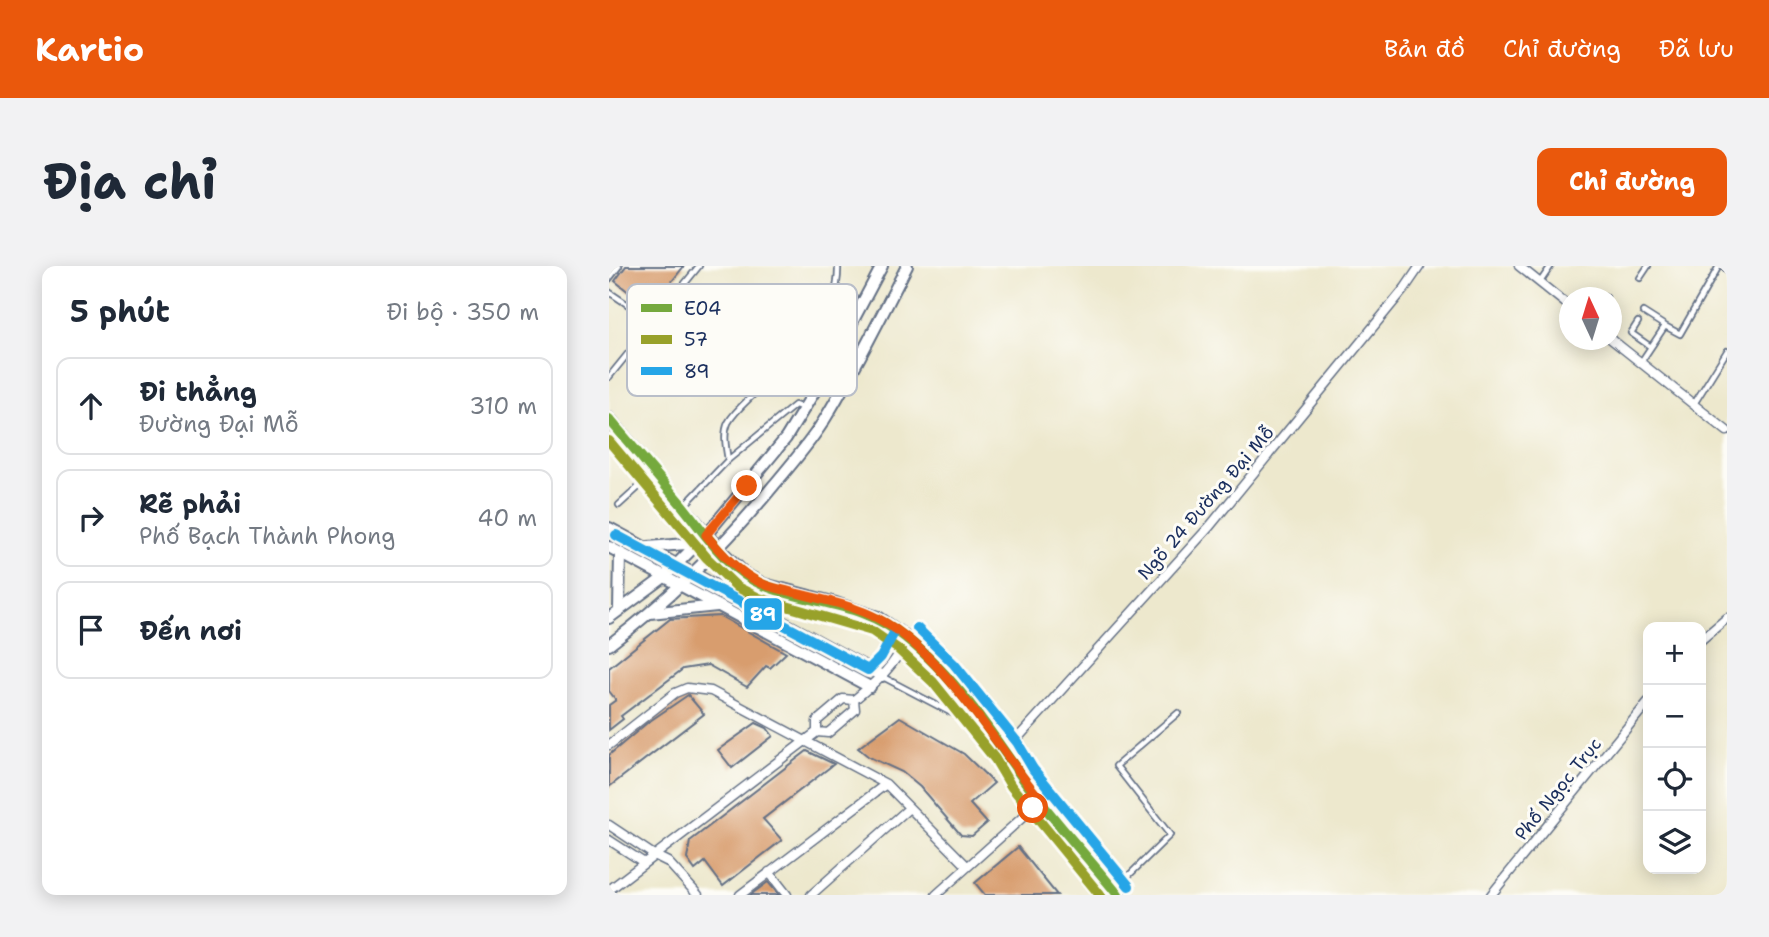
<!DOCTYPE html>
<html lang="vi">
<meta charset="utf-8">
<style>
:root{--surface:#fff;--page:#f2f2f3;--text:#1f2937;--muted:#747a83;--line:#e0e1e3;--accent:#ea580c}
body{margin:0;font-family:"Shantell Sans",sans-serif;background:var(--page);color:var(--text)}
.controls{position:absolute;right:21px;bottom:21px;display:grid;overflow:hidden;border-radius:14px;box-shadow:0 4px 18px #0003}
.controls button{width:63px;height:63px;display:grid;place-items:center;padding:0;border:0;border-bottom:2px solid var(--line);background:var(--surface);color:var(--text);font:35px sans-serif}
.compass{position:absolute;left:950px;top:21px;width:63px;height:63px;border-radius:50%;background:var(--surface);box-shadow:0 4px 18px #0003;rotate:356deg}
.stop{position:absolute;width:21px;height:21px;margin:-16px;border:5px solid #ea580c;border-radius:50%;background:#fff}
.stop.end{background:#ea580c;border-color:#fff;box-shadow:0 2px 7px #0008}
.list{margin:0;padding:0;list-style:none}
h2{display:flex;justify-content:space-between;align-items:center;height:91px;margin:0;padding:0 28px;font-size:30px}
h2 small{font-size:23px;font-weight:400;color:var(--muted)}
.list li{display:grid;grid-template-columns:46px 1fr auto;gap:21px;align-items:center;box-sizing:border-box;height:98px;margin:0 14px 14px;padding:0 14px;border:2px solid var(--line);border-radius:14px}
.list b{display:block;font-size:26px;white-space:nowrap}
.list p{margin:0;font-size:23px;white-space:nowrap;color:var(--muted)}
.list em{font-size:23px;font-style:normal;color:var(--muted)}
.icon{flex:none;width:38px;height:38px;fill:none;stroke:currentColor;stroke-width:2;stroke-linecap:round;stroke-linejoin:round}
.map{position:relative;flex:none;width:1118px;height:629px;overflow:hidden;border-radius:14px}
header{display:flex;align-items:center;gap:42px;box-sizing:border-box;height:98px;padding:0 35px;background:var(--accent);color:#fff}
header strong{font-size:33px}
nav{display:flex;gap:38px;margin-inline-start:auto;font-size:24px}
.intro{display:flex;align-items:center;justify-content:space-between;box-sizing:border-box;height:168px;padding:0 42px}
h1{margin:0;font-size:49px}
.button{padding:18px 32px;border-radius:14px;background:var(--accent);color:#fff;font-size:24px;font-weight:700}
main{display:flex;gap:42px;padding:0 42px}
aside{flex:1;background:var(--surface);border-radius:14px;box-shadow:0 4px 18px #0003}
.map>svg:first-child{display:block}
.building{fill:#d89d6e}
.lines{fill:none;stroke-linecap:round;stroke-linejoin:round}
.lane-casing{stroke:#647085;stroke-width:8}
.street-casing{stroke:#647085;stroke-width:11}
.secondary-casing{stroke:#647085;stroke-width:14}
.primary-casing{stroke:#647085;stroke-width:16}
.lane{stroke:#fff;stroke-width:4.5}
.street{stroke:#fff;stroke-width:8}
.secondary{stroke:#fff;stroke-width:10}
.primary{stroke:#fff;stroke-width:12}
.bus-1-casing{stroke:#fdfcf7;stroke-width:16}
.bus-2-casing{stroke:#fdfcf7;stroke-width:16}
.bus-3-casing{stroke:#fdfcf7;stroke-width:16}
.bus-1{stroke:#75a93e;stroke-width:10}
.bus-2{stroke:#98a12a;stroke-width:10}
.bus-3{stroke:#25a5e7;stroke-width:10}
.route{stroke:#ea580c;stroke-width:9}
.labels{text-anchor:middle;stroke-width:6;stroke-linejoin:round;paint-order:stroke}
.street-label{font-size:18px;fill:#1b2f5e;stroke:#fdfcf7}
.key{fill:#fdfcf7;stroke:#b9bec9;stroke-width:2}
.key-label{font-size:19px;fill:#1b2f5e}
.line-badge{stroke:#fdfcf7;stroke-width:2.5}
.badge-label{font-size:19px;text-anchor:middle;font-weight:bold;fill:#fff}
</style>
<header>
<strong>Kartio</strong>
<nav><a>Bản đồ</a><a>Chỉ đường</a><a>Đã lưu</a></nav>
</header>
<div class="intro"><h1>Địa chỉ</h1><a class="button">Chỉ đường</a></div>
<main>
<aside>
<h2>5 phút<small>Đi bộ · 350 m</small></h2>
<ul class="list">
<li><svg class="icon" aria-label="ahead" viewBox="0 0 24 24"><path d="M12 20V5M6 11l6-6 6 6"/></svg><div><b>Đi thẳng</b><p>Đường Đại Mỗ</p></div><em>310 m</em></li>
<li><svg class="icon" aria-label="right" viewBox="0 0 24 24"><path d="M7 20v-9h11M14 6l5 5-5 5"/></svg><div><b>Rẽ phải</b><p>Phố Bạch Thành Phong</p></div><em>40 m</em></li>
<li><svg class="icon" aria-label="arrive" viewBox="0 0 24 24"><path d="M6 21V4h12l-3 4 3 4H6"/></svg><div><b>Đến nơi</b></div></li>
</ul>
</aside>
<div class="map">
<svg width="1118" height="629" viewBox="0 0 1118 629">
<rect width="100%" height="100%" fill="#fdfcf7"/>
<filter id="ink" filterUnits="userSpaceOnUse"><feTurbulence type="fractalNoise" baseFrequency=".0143" numOctaves="2"/><feDisplacementMap in="SourceGraphic" scale="14" xChannelSelector="R" yChannelSelector="G"/><feConvolveMatrix kernelMatrix="1 2 1 2 8 2 1 2 1" color-interpolation-filters="sRGB"/></filter>
<filter id="wash" filterUnits="userSpaceOnUse"><feTurbulence type="fractalNoise" baseFrequency=".00686" numOctaves="4" result="noise"/><feDisplacementMap in="SourceGraphic" scale="28" xChannelSelector="R" yChannelSelector="G"/><feGaussianBlur stdDeviation="1.57" result="paint"/><feColorMatrix in="noise" values="0 0 0 0 0 0 0 0 0 0 0 0 0 0 0 0 0 1.4 0 .05"/><feComposite in="paint" operator="in"/></filter>
<g filter="url(#wash)">
<rect width="100%" height="100%" fill="#ede8cd"/>
<g id="blocks">
<path class="building" d="M17,0H75L41,43L6,15Z
M111,350L177,387L161,402L157,400L138,421L99,399L74,403L12,450L14,453L0,464V439L7,434L0,425V402L61,353Z
M79,429L95,448L0,521V489L38,457Z
M291,451L355,488L385,517L361,538L378,557L363,570L352,569L311,521L293,506L260,491L249,482Z
M147,457L158,462L164,470L123,502L109,484Z
M198,485L225,498L154,553L173,574L114,620L96,596L86,604L78,593L81,575Z
M409,581L448,629H376L366,617Z
M159,616L170,629H142L144,627Z"/>
</g>
</g>
<g filter="url(#ink)">
<use href="#blocks" fill-opacity="0" stroke="#647085" stroke-width="2"/>
<g class="lines">
<defs>
<path id="lane" d="M1031,12L1039,0
M0,13L10,0
M931,16L942,0
M0,26L46,57
M996,32L997,31
M1029,56L1022,67L1042,81
M1056,60L1071,68L1110,0
M1032,96L1056,60L1034,46
M0,111L90,0
M1085,138L1118,85
M119,194C117,182 114,168 119,157C125,146 136,137 145,128C181,93 231,56 229,0
M10,239L43,209
M75,240L119,194L186,139L194,142
M274,411L375,464
M506,623L561,569L507,500L569,447"/>
<path id="street" d="M910,0L960,40
M1116,0L1118,2
M1002,73L1118,165
M1092,374L1118,352
M208,466V455L234,433L245,434C268,415 287,399 298,372
M0,479L66,427L78,422L102,425L277,518L358,600
M397,485L601,260L796,22L811,0
M0,559L45,589L59,596L89,629
M0,574L34,596
M160,606L178,629
M0,624L196,475L208,466L219,467L246,444L245,434
M131,629L277,518
M202,629L299,543
M327,629L433,534
M882,629L1039,436"/>
<path id="secondary" d="M0,262L273,410
M0,281L261,421
M39,281L89,277
M10,344L11,287
M41,347L108,340
M0,352L54,312L97,269L177,172L213,113L273,0
M0,379C62,332 116,279 165,219C182,199 200,178 214,156C245,106 271,52 298,0"/>
<path id="primary" d="M0,153L109,283L136,309L155,319L227,338L269,352L298,372L334,407L397,485L413,511L509,629"/>
</defs>
<use href="#lane" class="lane-casing"/>
<use href="#street" class="street-casing"/>
<use href="#secondary" class="secondary-casing"/>
<use href="#primary" class="primary-casing"/>
<use href="#lane" class="lane"/>
<use href="#street" class="street"/>
<use href="#secondary" class="secondary"/>
<use href="#primary" class="primary"/>
<defs>
<path id="bus-1" d="M0,153C24,181 48,210 72,238C95,266 119,305 154,319C204,339 252,335 297,372C343,408 379,461 412,510C440,550 478,590 509,629"/>
<path id="bus-2" d="M0,175L98,292L128,321L150,332L263,365L289,383L324,416L386,493L402,520L491,629"/>
<path id="bus-3" d="M7,269L259,404L272,391L286,365
M308,362L345,398L408,476L424,503L520,620"/>
</defs>
<use href="#bus-1" class="bus-1-casing"/>
<use href="#bus-2" class="bus-2-casing"/>
<use href="#bus-3" class="bus-3-casing"/>
<use href="#bus-1" class="bus-1"/>
<use href="#bus-2" class="bus-2"/>
<use href="#bus-3" class="bus-3"/>
</g>
</g>
<g class="lines" filter="url(#ink)">
<path class="route" d="M138,220L97,269C113,288 130,307 152,317C162,322 173,323 183,326C211,333 244,339 270,353C333,386 387,480 432,534L424,542"/>
</g>
<g class="labels">
<g class="street-label">
<text transform="translate(597 237) rotate(-49)" y="6">Ngõ 24 Đường Đại Mỗ</text>
<text transform="translate(949 523) rotate(-51)" y="6">Phố Ngọc Trục</text>
</g>
</g>
<rect x="18" y="18" width="230" height="112" rx="10" class="key"/>
<rect x="32" y="38" width="31" height="8" fill="#75a93e"/>
<rect x="32" y="69" width="31" height="9" fill="#98a12a"/>
<rect x="32" y="101" width="31" height="8" fill="#25a5e7"/>
<g class="key-label">
<text x="75" y="49">E04</text>
<text x="75" y="80">57</text>
<text x="75" y="112">89</text>
</g>
<rect class="line-badge" x="134" y="331" width="40" height="34" rx="7" fill="#25a5e7"/>
<g class="badge-label">
<text x="154" y="355">89</text>
</g>
</svg>
<div class="controls">
<button>+</button>
<button>−</button>
<button><svg class="icon" aria-label="locate" viewBox="0 0 24 24"><circle cx="12" cy="12" r="6"/><path d="M12 2v4M12 18v4M2 12h4M18 12h4"/></svg></button>
<button><svg class="icon" aria-label="layers" viewBox="0 0 24 24"><path d="M12 4l9 5-9 5-9-5zM3 14l9 5 9-5"/></svg></button>
</div>
<svg class="compass" viewBox="-18 -18 36 36"><path d="M0-13l5 13h-10z" fill="#e53935"/><path d="M0 13l5-13h-10z" fill="#747a83"/></svg>
<div class="stop" style="left:424px;top:542px"></div>
<div class="stop end" style="left:138px;top:220px"></div>
</div>
</main>
